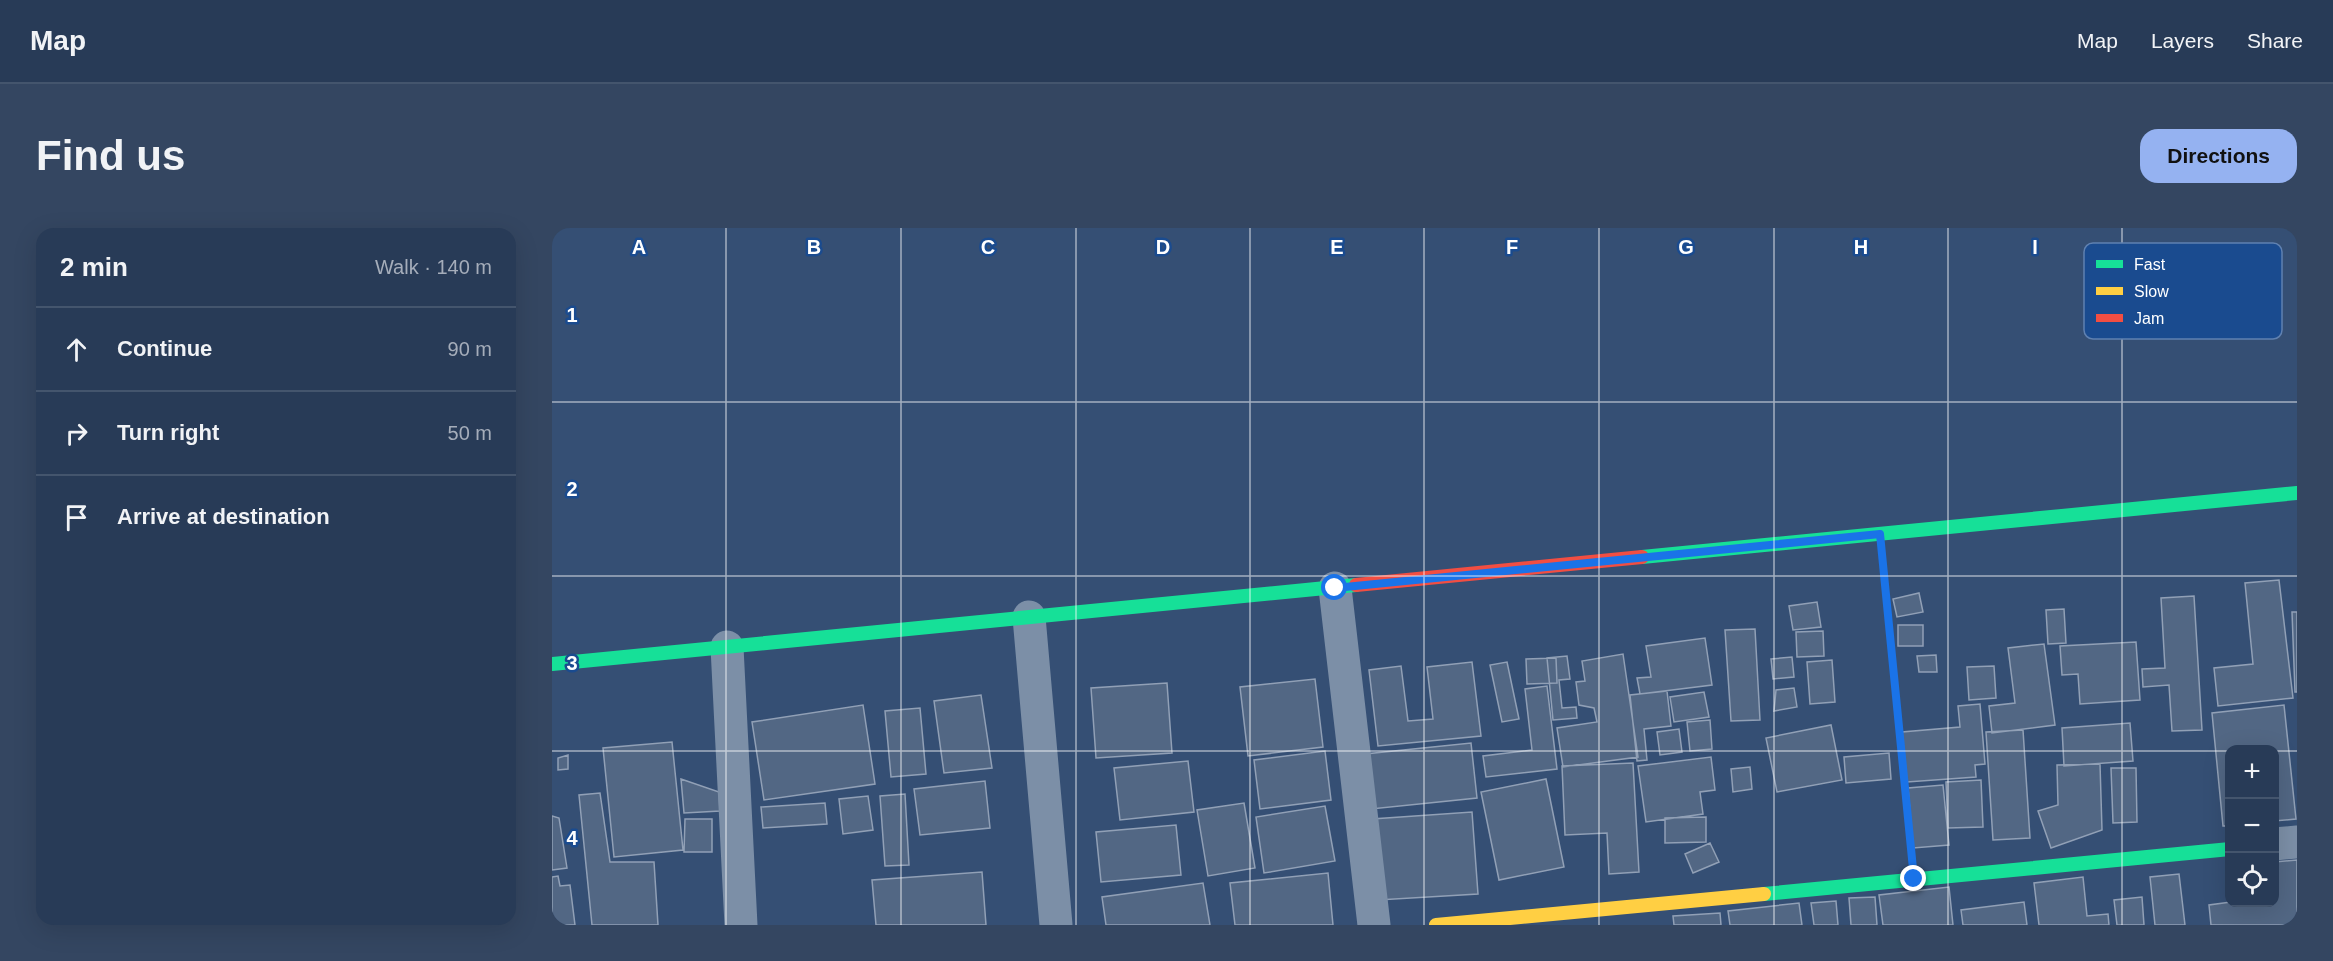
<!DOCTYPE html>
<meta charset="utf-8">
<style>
:root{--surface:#283b57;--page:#344661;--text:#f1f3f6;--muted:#a5adba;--line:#44556d;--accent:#95b2f1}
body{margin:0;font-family:Helvetica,sans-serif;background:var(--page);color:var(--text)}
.controls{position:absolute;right:18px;bottom:18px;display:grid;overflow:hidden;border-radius:12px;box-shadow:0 6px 24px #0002}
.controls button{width:54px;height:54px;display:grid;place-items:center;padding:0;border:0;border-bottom:2px solid var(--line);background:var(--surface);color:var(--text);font:30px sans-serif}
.stop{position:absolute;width:18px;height:18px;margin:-14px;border:4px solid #1a73e8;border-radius:50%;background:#fff}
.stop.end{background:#1a73e8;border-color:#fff;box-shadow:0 2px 6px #0008}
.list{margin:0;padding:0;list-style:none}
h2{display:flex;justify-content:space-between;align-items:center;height:78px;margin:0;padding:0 24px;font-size:26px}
h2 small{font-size:20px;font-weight:400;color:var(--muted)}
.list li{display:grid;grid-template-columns:39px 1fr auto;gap:18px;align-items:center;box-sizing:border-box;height:84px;padding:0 24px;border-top:2px solid var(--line)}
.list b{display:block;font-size:22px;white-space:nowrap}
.list em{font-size:20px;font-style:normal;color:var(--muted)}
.icon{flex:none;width:33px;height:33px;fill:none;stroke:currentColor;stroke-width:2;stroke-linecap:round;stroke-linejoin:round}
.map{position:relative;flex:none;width:1745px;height:697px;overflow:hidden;border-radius:18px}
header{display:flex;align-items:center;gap:36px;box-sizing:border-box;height:84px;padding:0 30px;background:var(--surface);border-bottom:2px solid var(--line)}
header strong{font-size:28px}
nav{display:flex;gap:33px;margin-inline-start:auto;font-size:21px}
.intro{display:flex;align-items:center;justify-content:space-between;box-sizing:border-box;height:144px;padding:0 36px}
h1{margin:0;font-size:42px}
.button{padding:15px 27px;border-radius:18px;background:var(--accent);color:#111;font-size:21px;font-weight:700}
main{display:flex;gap:36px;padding:0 36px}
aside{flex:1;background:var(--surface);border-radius:18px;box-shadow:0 6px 24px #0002}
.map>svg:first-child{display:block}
.building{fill:#526784;stroke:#91a0b6;stroke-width:1.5}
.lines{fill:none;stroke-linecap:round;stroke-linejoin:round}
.path{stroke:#7c8fa7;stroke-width:4;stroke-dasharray:3 4.5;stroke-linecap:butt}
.street{stroke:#7c8fa7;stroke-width:33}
.fast{stroke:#16e098;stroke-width:14}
.slow{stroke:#ffcf43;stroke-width:14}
.jam{stroke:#f24e42;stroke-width:14}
.route{stroke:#1a73e8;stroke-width:8}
.grid{fill:none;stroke:#fff;stroke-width:1.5;stroke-opacity:0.55}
.key{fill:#1a4b8f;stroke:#5f81b1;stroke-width:1.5}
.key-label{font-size:16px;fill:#fff}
.grid-label{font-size:20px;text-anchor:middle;font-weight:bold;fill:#fff;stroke:#1a4b8f;stroke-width:5;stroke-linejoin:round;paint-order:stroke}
</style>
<header>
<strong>Map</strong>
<nav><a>Map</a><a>Layers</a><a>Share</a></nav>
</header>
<div class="intro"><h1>Find us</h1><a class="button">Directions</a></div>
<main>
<aside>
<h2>2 min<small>Walk · 140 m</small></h2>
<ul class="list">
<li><svg class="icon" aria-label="ahead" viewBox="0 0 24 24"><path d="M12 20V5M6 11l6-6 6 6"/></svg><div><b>Continue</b></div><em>90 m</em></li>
<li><svg class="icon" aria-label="right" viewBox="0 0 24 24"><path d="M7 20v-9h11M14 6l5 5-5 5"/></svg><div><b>Turn right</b></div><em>50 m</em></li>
<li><svg class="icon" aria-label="arrive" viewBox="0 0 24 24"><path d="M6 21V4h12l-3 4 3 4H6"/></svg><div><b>Arrive at destination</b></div></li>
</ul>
</aside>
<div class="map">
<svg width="1745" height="697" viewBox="0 0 1745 697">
<rect width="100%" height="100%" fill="#354f74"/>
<path class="building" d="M1727,352L1741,470L1666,478L1662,440L1701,436L1693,355Z
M1367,365L1371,384L1345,389L1341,371Z
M1642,368L1650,502L1620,503L1617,457L1591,459L1590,441L1613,440L1609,370Z
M1265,374L1269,399L1241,402L1237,378Z
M1512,381L1514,415L1496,416L1494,382Z
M1740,384H1745V464H1743Z
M1346,397H1371V418H1346Z
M1203,401L1208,492L1179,493L1173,402Z
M1271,403L1272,428L1245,429L1244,404Z
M1153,410L1160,457L1088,466L1085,450L1099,449L1094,418Z
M1584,414L1588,472L1528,476L1526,446L1510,447L1508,418Z
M1492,416L1503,497L1440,505L1437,478L1463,475L1456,420Z
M1071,426L1086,529L1011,539L1005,500L1045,494L1042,480L1027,477L1024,454L1033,453L1030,433Z
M1384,427L1385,444H1367L1365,428Z
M1015,428L1018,451L1007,452L1010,480L1024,479L1025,490L1001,492L995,430Z
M1240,429L1242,449L1221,451L1219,431Z
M1004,430L1005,455L975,456L974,431Z
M1280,432L1283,474L1258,476L1255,434Z
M920,434L929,508L826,518L817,442L849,438L856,493L881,491L875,439Z
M955,434L967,491L950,494L938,437Z
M1442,438L1444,470L1417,472L1415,439Z
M763,451L771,519L696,528L688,459Z
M615,455L620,525L544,530L539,460Z
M995,458L1005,541L934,549L931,528L980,522L973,461Z
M1242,460L1245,479L1222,483L1224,462Z
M1115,463L1119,498L1092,501L1095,532L1085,533L1078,467Z
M1152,464L1157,489L1122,494L1118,469Z
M429,467L440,540L392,545L382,473Z
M1428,476L1433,536L1423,537L1424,549L1355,554L1350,504L1408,499L1406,478Z
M311,477L323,556L212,572L200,494Z
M1732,477L1744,591L1722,593V522H1678V598H1671L1660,485Z
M368,480L374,546L339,549L333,483Z
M1158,492L1160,521L1138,523L1135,494Z
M1578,495L1581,533L1512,538L1510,500Z
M1279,497L1290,552L1225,564L1214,510Z
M1127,501L1130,524L1108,527L1105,504Z
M1471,502L1478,610L1441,612L1434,504Z
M120,514L131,622L62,629L51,520Z
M919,515L925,570L819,581L813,526Z
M773,523L779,572L708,581L702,532Z
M1337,525L1339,551L1294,555L1292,529Z
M16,527V541L6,542V530Z
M1159,529L1163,562L1148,564L1151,586L1094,594L1086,538Z
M636,533L642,584L568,592L562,540Z
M1081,535L1087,644L1057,646L1055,605L1013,607L1010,538Z
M1548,536L1550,602L1499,620L1486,583L1506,577L1505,537Z
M1198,539L1200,561L1181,564L1179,541Z
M1559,540H1584L1585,594L1561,595Z
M129,551L167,564L168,583L132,585Z
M994,551L1012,639L947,652L929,564Z
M1429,552L1431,599L1396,600L1394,554Z
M433,553L438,600L368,607L362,561Z
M1391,557L1397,617L1361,620L1356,560Z
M48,565L58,634H102L106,697H40L27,567Z
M353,566L357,637L333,638L328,568Z
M316,568L321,602L291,606L287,571Z
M273,575L275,596L211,600L209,579Z
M692,575L703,640L656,648L645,582Z
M773,578L783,633L712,645L704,589Z
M920,584L926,666L826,672L820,591Z
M0,588L7,590L15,640L0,642Z
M1154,589V614L1113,615V590Z
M133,591H160V624H132Z
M624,597L629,647L549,654L544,604Z
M1158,615L1167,634L1141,645L1133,626Z
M1745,632V697H1659L1657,677L1679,674H1722V634Z
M430,644L434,697H324L320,652Z
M776,645L781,697H683L678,655Z
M1627,646L1633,697H1603L1598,649Z
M6,648L8,658L18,657L23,697H0V649Z
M1531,649L1535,688L1556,686L1557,697H1487L1482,655Z
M651,655L658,697H554L550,669Z
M1397,659L1401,697H1331L1327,667Z
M1323,669L1325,697H1299L1297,670Z
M1590,669L1592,697H1565L1562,672Z
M1284,673L1286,697H1262L1259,675Z
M1472,674L1475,697H1411L1409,682Z
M1247,675L1250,697H1178L1176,683Z
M1168,685L1169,697H1122L1121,688Z"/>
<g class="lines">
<path class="path" d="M1332,344L1358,614"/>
<path class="street" d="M783,360L822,697
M477,389L504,697
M175,419L189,697
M1722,616L1745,614"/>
<path class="fast" d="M1090,329L1745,265
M0,436L804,357
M1212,666L1678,621"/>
<path class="slow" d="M884,697L1212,666"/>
<path class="jam" d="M804,357L1090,329"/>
</g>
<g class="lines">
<path class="route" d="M783,360L1328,306L1362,651"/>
</g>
<path class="grid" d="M174,0V697M349,0V697M524,0V697M698,0V697M872,0V697M1047,0V697M1222,0V697M1396,0V697M1570,0V697M0,174H1745M0,348H1745M0,523H1678M1722,523H1745"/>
<rect x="1532" y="15" width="198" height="96" rx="9" class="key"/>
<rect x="1544" y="32" width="27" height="8" fill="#16e098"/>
<rect x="1544" y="59" width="27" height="8" fill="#ffcf43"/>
<rect x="1544" y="86" width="27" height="8" fill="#f24e42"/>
<g class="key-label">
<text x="1582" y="42">Fast</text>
<text x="1582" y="69">Slow</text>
<text x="1582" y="96">Jam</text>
</g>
<g class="grid-label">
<text x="87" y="26">A</text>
<text x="262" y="26">B</text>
<text x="436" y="26">C</text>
<text x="611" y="26">D</text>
<text x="785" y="26">E</text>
<text x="960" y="26">F</text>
<text x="1134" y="26">G</text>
<text x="1309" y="26">H</text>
<text x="1483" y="26">I</text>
<text x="20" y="94">1</text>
<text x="20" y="268">2</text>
<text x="20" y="442">3</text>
<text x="20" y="617">4</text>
</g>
</svg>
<div class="controls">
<button>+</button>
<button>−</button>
<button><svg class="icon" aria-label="locate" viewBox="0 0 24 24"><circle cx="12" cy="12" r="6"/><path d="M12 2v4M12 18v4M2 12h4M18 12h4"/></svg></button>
</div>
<div class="stop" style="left:783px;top:360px"></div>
<div class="stop end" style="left:1362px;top:651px"></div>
</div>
</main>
